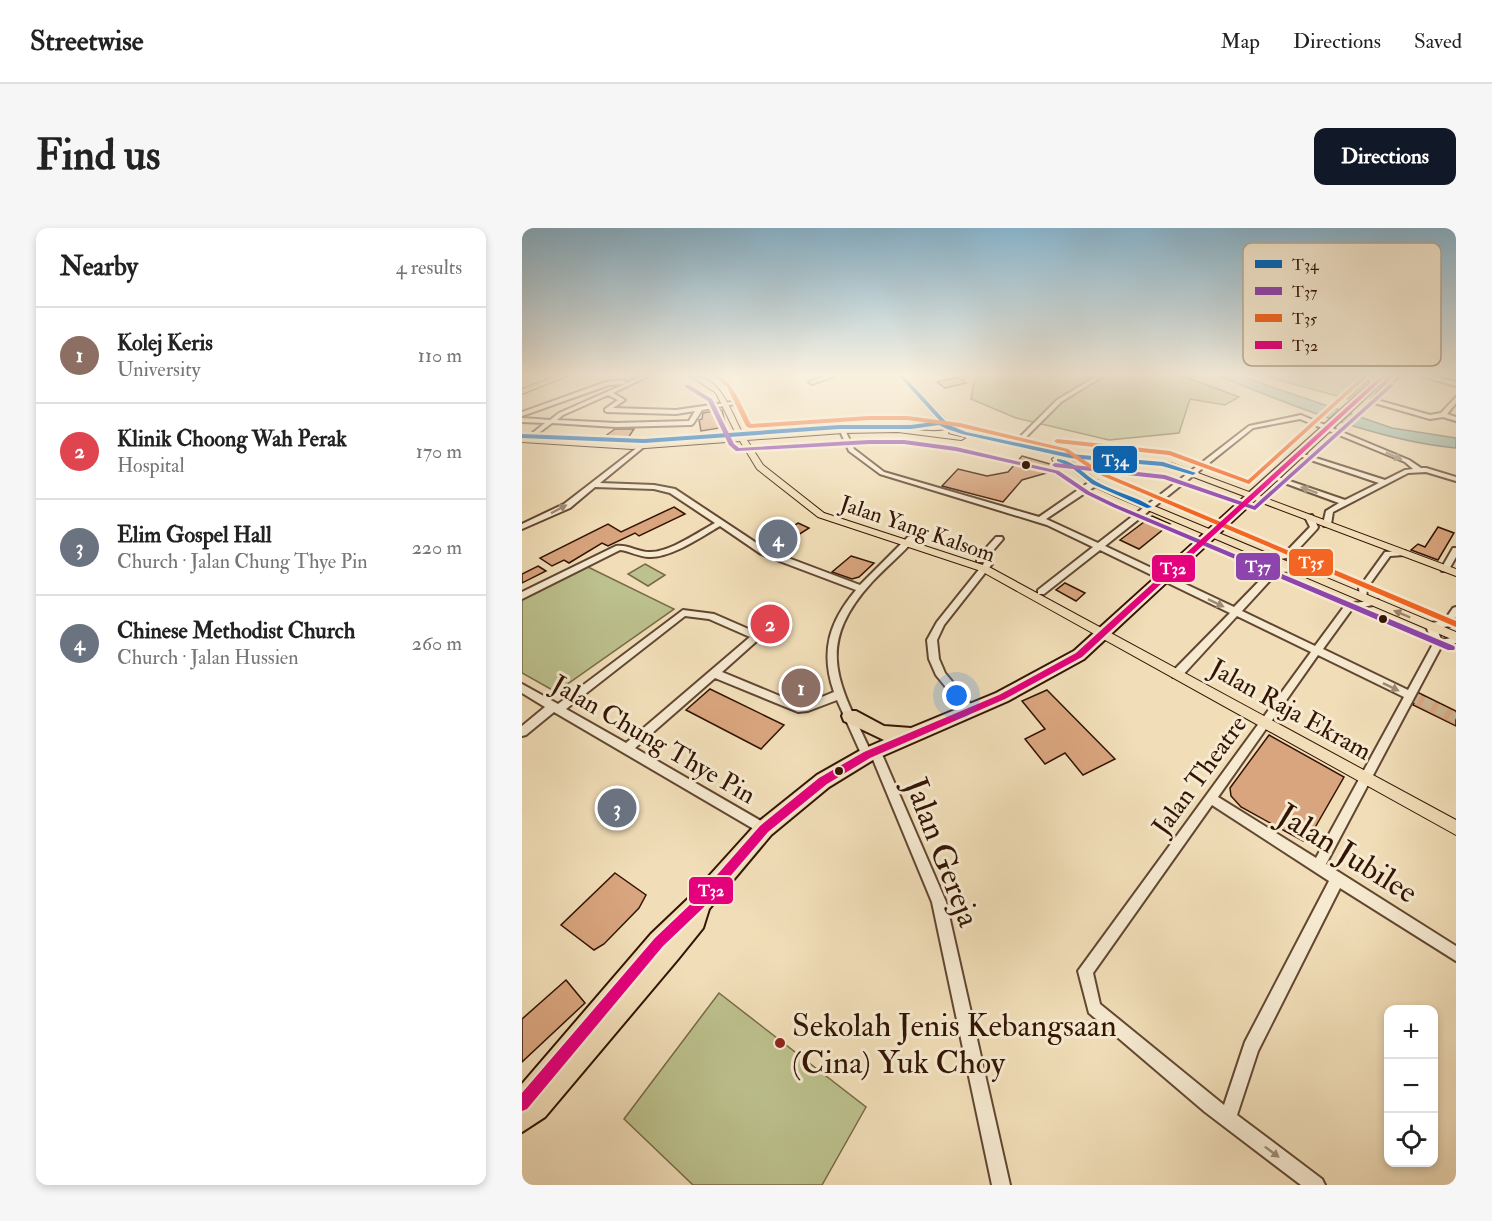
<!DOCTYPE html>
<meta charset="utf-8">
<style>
:root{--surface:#fff;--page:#f6f6f6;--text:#222;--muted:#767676;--line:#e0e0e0;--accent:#111827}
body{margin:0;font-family:"IM FELL Double Pica",serif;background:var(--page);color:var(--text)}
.controls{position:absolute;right:18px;bottom:18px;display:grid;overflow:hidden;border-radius:12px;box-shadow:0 3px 9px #0003}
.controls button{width:54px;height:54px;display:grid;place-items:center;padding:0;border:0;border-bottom:2px solid var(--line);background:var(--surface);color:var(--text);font:30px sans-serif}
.you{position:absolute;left:435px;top:468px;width:21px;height:21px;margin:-15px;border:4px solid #fff;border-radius:50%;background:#1a73e8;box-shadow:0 0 0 9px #1a73e833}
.badge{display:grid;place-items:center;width:39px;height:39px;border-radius:50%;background:var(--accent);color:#fff;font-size:20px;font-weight:700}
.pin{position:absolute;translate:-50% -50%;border:3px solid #fff;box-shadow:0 2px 6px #0006}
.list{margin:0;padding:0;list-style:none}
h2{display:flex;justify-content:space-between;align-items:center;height:78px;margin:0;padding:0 24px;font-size:26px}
h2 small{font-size:20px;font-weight:400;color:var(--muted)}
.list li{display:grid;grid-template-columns:39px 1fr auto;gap:18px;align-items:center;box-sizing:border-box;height:96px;padding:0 24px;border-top:2px solid var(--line)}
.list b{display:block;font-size:22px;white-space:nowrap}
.list p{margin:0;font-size:20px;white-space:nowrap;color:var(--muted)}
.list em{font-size:20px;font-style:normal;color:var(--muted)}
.icon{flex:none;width:33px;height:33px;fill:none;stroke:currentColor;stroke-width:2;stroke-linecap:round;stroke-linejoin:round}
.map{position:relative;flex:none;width:934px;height:957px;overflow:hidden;border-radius:12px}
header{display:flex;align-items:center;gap:36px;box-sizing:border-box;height:84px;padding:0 30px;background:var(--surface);border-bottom:2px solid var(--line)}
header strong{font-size:28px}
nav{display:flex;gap:33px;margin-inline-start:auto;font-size:21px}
.intro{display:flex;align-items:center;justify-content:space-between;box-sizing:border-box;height:144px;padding:0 36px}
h1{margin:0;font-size:42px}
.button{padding:15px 27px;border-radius:12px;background:var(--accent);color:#fff;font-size:21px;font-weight:700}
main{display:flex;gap:36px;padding:0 36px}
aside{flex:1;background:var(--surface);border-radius:12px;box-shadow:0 3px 9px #0003}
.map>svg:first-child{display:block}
.green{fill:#bcc18d;stroke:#786a48;stroke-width:1.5}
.water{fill:#9bbcae;stroke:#71796a;stroke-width:1.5}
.building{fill:#d9a57e;stroke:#331404;stroke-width:1.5}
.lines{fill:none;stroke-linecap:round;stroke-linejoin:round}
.minor-tunnel{stroke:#cbb694;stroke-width:10;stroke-dasharray:10 5;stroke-linecap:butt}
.minor-casing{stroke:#624631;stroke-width:4}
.major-casing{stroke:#331404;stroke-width:2}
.highway-casing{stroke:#331404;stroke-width:4}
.minor{fill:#f6ead1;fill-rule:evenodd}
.major{fill:#f1deb8;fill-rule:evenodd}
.highway{fill:#f1deb8;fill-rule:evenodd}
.bus-1-casing{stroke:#f6ead1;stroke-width:5}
.bus-2-casing{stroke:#f6ead1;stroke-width:5}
.bus-3-casing{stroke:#f6ead1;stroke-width:5}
.bus-4-casing{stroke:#f6ead1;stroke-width:5}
.bus-1{fill:#0065bd;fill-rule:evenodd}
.bus-2{fill:#8e44ad;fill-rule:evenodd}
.bus-3{fill:#f26522;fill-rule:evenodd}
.bus-4{fill:#e5007d;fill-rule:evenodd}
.oneway{fill:#9e8a75}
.oneway2{fill:#9c8367}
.bus-dot{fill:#331404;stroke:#f6ead1;stroke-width:2}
.poi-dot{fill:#8f2418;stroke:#f6ead1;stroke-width:2}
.labels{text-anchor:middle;stroke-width:6;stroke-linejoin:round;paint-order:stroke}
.far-street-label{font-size:22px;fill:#331404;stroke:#f6ead1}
.street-label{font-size:26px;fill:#331404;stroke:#f6ead1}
.near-street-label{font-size:32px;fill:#331404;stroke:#f6ead1}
.near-poi-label{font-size:32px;fill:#331404;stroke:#f6ead1;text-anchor:start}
.key{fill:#f6ead1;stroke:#bcaa94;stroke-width:1.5}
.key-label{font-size:16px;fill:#331404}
.line-badge{stroke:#f6ead1;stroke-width:2}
.badge-label{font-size:16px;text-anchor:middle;font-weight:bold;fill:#fff}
</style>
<header>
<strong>Streetwise</strong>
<nav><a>Map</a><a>Directions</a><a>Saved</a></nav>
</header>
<div class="intro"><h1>Find us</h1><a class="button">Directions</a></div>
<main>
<aside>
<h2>Nearby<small>4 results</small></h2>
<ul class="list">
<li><span class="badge" style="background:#8d6e63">1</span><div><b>Kolej Keris</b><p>University</p></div><em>110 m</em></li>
<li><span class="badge" style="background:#e0444e">2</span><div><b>Klinik Choong Wah Perak</b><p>Hospital</p></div><em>170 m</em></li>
<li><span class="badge" style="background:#6b7280">3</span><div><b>Elim Gospel Hall</b><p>Church · Jalan Chung Thye Pin</p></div><em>220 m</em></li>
<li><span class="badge" style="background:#6b7280">4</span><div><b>Chinese Methodist Church</b><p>Church · Jalan Hussien</p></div><em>260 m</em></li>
</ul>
</aside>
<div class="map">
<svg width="934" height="957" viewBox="0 0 934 957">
<rect width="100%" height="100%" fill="#f1deb8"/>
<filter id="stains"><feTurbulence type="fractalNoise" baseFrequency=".00333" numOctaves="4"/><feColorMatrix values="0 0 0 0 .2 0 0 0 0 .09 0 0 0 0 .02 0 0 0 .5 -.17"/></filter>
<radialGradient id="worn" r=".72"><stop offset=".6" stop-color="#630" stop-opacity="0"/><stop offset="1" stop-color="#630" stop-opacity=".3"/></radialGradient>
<path class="green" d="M453,148H661L717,169L703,177L668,171L657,205L587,212L494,190L449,171Z
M836,148L847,152L826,171L746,149Z
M123,336L143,347L126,358L106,346Z
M66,339L152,381L34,464L0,445V372Z
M197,765L344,879L300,957H171L102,891Z"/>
<path class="water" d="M697,148H718L870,200L934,210V220C857,213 768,177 697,148Z"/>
<path class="building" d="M436,149L444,155L423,160L415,154Z
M200,182L204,199L179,203L177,192L180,191L181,185Z
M93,201H112L106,210L82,209Z
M500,228L542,240L500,252L481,274L420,258L436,241L465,248L486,244Z
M152,279L163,286L117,308L113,305L86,318L80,315L47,335L42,332L30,338L18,330L86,296L99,304Z
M630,288L648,296L617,321L598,312Z
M276,295L287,300L268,312L276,317L267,323L238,309L248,303L257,307Z
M916,299L932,305L916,332L889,322L896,316L903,319Z
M329,328L352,335L337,349L330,351L310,344Z
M16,338L24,343L0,355V346Z
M543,355L563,365L554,373L534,362Z
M188,461L262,497L239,521L164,482Z
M525,462L593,531L561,547L543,525L523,536L503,511L523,501L500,473Z
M897,465L934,483V498L891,477Z
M747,507L822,549L787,610L781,613L719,579L709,568L708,560Z
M93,645L124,667L117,680L82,716L72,722L39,697Z
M44,752L63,775L0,834V791Z"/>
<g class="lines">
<path class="minor-tunnel" d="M888,467L934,490"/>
<defs>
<path id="minor" d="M119,148H126L91,165L103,172L91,180L154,182L210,174L213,176L180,182L171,196L169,197L94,199L30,195L10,210L8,209V207L23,195L0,194V190L28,192L37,185L103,156L87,157L0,188V184L84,154L102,152L104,155ZM86,167L96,172L83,181V183L85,184L154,186L173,183L167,193L94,195L35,192L41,187Z
M303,148H312L290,156L287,154Z
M575,148H581L539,174L496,217H492V215L535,172Z
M844,148H849L855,158H851Z
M871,148H876L855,172L908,187L919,185L934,169V175L925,186L934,189V193L921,189L908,191L849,174V172Z
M899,148H909L934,154V158Z
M779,187L887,232L899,240H904L934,249V253L904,244L886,245L811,284L809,296L805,298H802L801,296L804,283L817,275L749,250V248H753L823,272L857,255L774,227V225H778L863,252L883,242L891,241L883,234L778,191L731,200L583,318L712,379L746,344L748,339L744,330L745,328L763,325L788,299L783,289L790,287L796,299L795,301L769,329L753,332L756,339L774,338L778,341L777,343L759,344L753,347L720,383L793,418L824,376L856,372V376L830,381L801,421L886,462L911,416L904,398L909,395L922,393L931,380L934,379V389L928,398L915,400L919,412L934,409V415L919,419L804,636L934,718V733L818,660L736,823L715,887L800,951L803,957H779L683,884L567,785L556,743L789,424L715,388L659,449H651L650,446L651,443L708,385L578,322L522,366H516V362L571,319L525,297L358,246L327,223L318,203L323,202L332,221L362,244L517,289L569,253H575V257L524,291L576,315L727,198ZM796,427L882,469L794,630L696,569ZM690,577L807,653L723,814L702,877L578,776L571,745Z
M121,215L123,216V218L78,255L132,257L153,261L245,322L338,357L386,309H392L393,311C380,326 364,339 350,354C292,418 316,454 348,522L353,519L357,521L359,524L424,674L488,957H470L410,674L350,529L345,532L341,530L315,472L286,483L276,484L193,450L113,520L246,597L248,601L246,605L242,607L32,484L4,507L0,508V498L23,479L0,465V456L36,476L161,382L192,386L238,406L240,408L238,410L200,444L277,476L285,475L312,464C298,424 307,394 334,362L239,326L198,298C179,309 149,330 127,329C117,329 108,323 98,322L0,371V364L94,318C106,316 115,324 127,324C147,325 176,304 193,295L148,265L132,261L73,259L48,280L0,301V296L42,276ZM163,388L187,391L228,409L104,515L44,481Z
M474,309H480L481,311L461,334H455V330Z
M931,320H934V329L926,343H920L919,341Z
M880,323H883V327L868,328L845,360L844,371H838L837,360L863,324Z
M466,333L470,336L422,397L415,412L417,431L423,445L453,481L452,484H444L414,447L407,431L405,412L415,394L463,334Z"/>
<path id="major" d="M35,148H45L0,166V161Z
M168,148C201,148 208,184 222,208C272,204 320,201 370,200C388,199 406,206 424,202L376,148H383L430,198L548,225L649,235L934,341V348L645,239L548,231L427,202L426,206L443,210L439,212L376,204L321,205L225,212L241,237L302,285L467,339L934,592V607L459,343L296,289L235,241L218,213L110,221L0,214V210L110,215L215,208L194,165Z
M534,228L554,236L575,253L601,265L934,404V413L595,269L569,257L548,240L531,233L530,231Z"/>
<path id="highway" d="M857,148H866L562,431L486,473L351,532L307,559L249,607L187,681L181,700L156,731L23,889L0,904V856L129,706L169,668L235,595L295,547L339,522L362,512L322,493L320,488L322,483H334L362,498L389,500L474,465L552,423Z"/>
</defs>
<use href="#minor" class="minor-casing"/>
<use href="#major" class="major-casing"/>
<use href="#highway" class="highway-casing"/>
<use href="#minor" class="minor"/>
<use href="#major" class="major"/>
<use href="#highway" class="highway"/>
<defs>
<path id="bus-1" d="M377,148H382L427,197L444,204L548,226L641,234L674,245L671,247L640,238L548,230L440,206L425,201L417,197L389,201H317L122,215L0,210V206L122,211L317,197H389L418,193Z
M535,231C552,232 561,246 575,254C592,264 614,268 630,279L625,280L570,256L549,239L535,233Z"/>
<path id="bus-2" d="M868,156L872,157L733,282L642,251L533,239L530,237L533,235L643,247L732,278Z
M163,157H167L190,171L212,216L217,220L347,212H382L434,219L537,243L568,264L595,277L932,418L933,420L932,422H926L591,279L564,266L533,245L434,223L382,216H347L214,223L207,217L186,173L163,159Z"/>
<path id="bus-3" d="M192,148C210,148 221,182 229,196L347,188H385L438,195L546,221L580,244L934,393V399L576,246L542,223L438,199L385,192H347L227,200L224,198L205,159Z
M841,148H846L727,256L647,227L535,215L532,213L535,211L648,223L726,252Z"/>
<path id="bus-4" d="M859,148H864L560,429L483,471L348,530L305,556L246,604L181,680L141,718L5,881L0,883V865L133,710L173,672L238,598L297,550L342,524L477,467L554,425Z"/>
</defs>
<use href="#bus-1" class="bus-1-casing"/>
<use href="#bus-2" class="bus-2-casing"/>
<use href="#bus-3" class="bus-3-casing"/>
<use href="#bus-4" class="bus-4-casing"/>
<use href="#bus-1" class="bus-1"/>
<use href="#bus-2" class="bus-2"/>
<use href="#bus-3" class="bus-3"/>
<use href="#bus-4" class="bus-4"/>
</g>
<defs><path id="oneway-solid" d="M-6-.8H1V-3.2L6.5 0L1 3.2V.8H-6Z" transform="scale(1.5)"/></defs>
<g class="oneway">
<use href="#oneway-solid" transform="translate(872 228) rotate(24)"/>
<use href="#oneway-solid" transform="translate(787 262) rotate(-160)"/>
<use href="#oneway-solid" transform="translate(37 281) rotate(-28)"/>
<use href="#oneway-solid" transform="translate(694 375) rotate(26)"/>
<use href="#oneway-solid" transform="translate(869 459) rotate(26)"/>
<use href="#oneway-solid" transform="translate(750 924) rotate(37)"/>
</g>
<use class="oneway2" href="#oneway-solid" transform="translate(880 386) rotate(-157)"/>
<linearGradient id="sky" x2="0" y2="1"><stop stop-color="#89b7d1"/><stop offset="0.52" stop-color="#f9f0df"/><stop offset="1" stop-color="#f9f0df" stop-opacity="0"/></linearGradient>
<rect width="934" height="282" fill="url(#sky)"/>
<g class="bus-dot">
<circle cx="504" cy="237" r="5"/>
<circle cx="861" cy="391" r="5"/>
<circle cx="317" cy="543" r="5"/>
</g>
<circle class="poi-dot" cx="258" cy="815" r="6"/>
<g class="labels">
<g class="far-street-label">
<text transform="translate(396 300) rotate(19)" y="8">Jalan Yang Kalsom</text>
</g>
<g class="street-label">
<text transform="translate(769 481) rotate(29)" y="9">Jalan Raja Ekram</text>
<text transform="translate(132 511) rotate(30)" y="9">Jalan Chung Thye Pin</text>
<text transform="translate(677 547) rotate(-54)" y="9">Jalan Theatre</text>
</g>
<g class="near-street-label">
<text transform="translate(421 624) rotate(69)" y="11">Jalan Gereja</text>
<text transform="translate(826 625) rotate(32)" y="11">Jalan Jubilee</text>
</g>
<g class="near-poi-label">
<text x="270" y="808">Sekolah Jenis Kebangsaan<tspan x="270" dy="37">(Cina) Yuk Choy</tspan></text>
</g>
</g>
<rect x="721" y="15" width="198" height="123" rx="9" class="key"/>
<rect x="733" y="32" width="27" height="8" fill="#0065bd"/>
<rect x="733" y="59" width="27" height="8" fill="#8e44ad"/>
<rect x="733" y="86" width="27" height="8" fill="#f26522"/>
<rect x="733" y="113" width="27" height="8" fill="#e5007d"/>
<g class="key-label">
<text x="770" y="42">T34</text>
<text x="770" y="69">T37</text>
<text x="770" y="96">T35</text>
<text x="770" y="123">T32</text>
</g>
<g class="line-badge">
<rect x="570" y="217" width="46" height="29" rx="6" fill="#0065bd"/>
<rect x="766" y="320" width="46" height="29" rx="6" fill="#f26522"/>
<rect x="713" y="324" width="46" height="29" rx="6" fill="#8e44ad"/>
<rect x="629" y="326" width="45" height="29" rx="6" fill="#e5007d"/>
<rect x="166" y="648" width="46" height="29" rx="6" fill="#e5007d"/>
</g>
<g class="badge-label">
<text x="593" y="238">T34</text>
<text x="789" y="340">T35</text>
<text x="736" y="344">T37</text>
<text x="651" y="346">T32</text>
<text x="189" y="668">T32</text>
</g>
<rect width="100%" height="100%" filter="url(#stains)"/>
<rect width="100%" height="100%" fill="url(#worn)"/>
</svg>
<div class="controls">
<button>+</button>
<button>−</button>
<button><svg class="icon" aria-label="locate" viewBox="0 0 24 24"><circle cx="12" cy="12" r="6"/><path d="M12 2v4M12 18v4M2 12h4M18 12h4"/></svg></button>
</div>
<div class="you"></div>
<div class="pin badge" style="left:279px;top:460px;background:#8d6e63">1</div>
<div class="pin badge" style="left:248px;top:396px;background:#e0444e">2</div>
<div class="pin badge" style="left:95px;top:580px;background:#6b7280">3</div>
<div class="pin badge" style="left:256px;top:311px;background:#6b7280">4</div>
</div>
</main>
